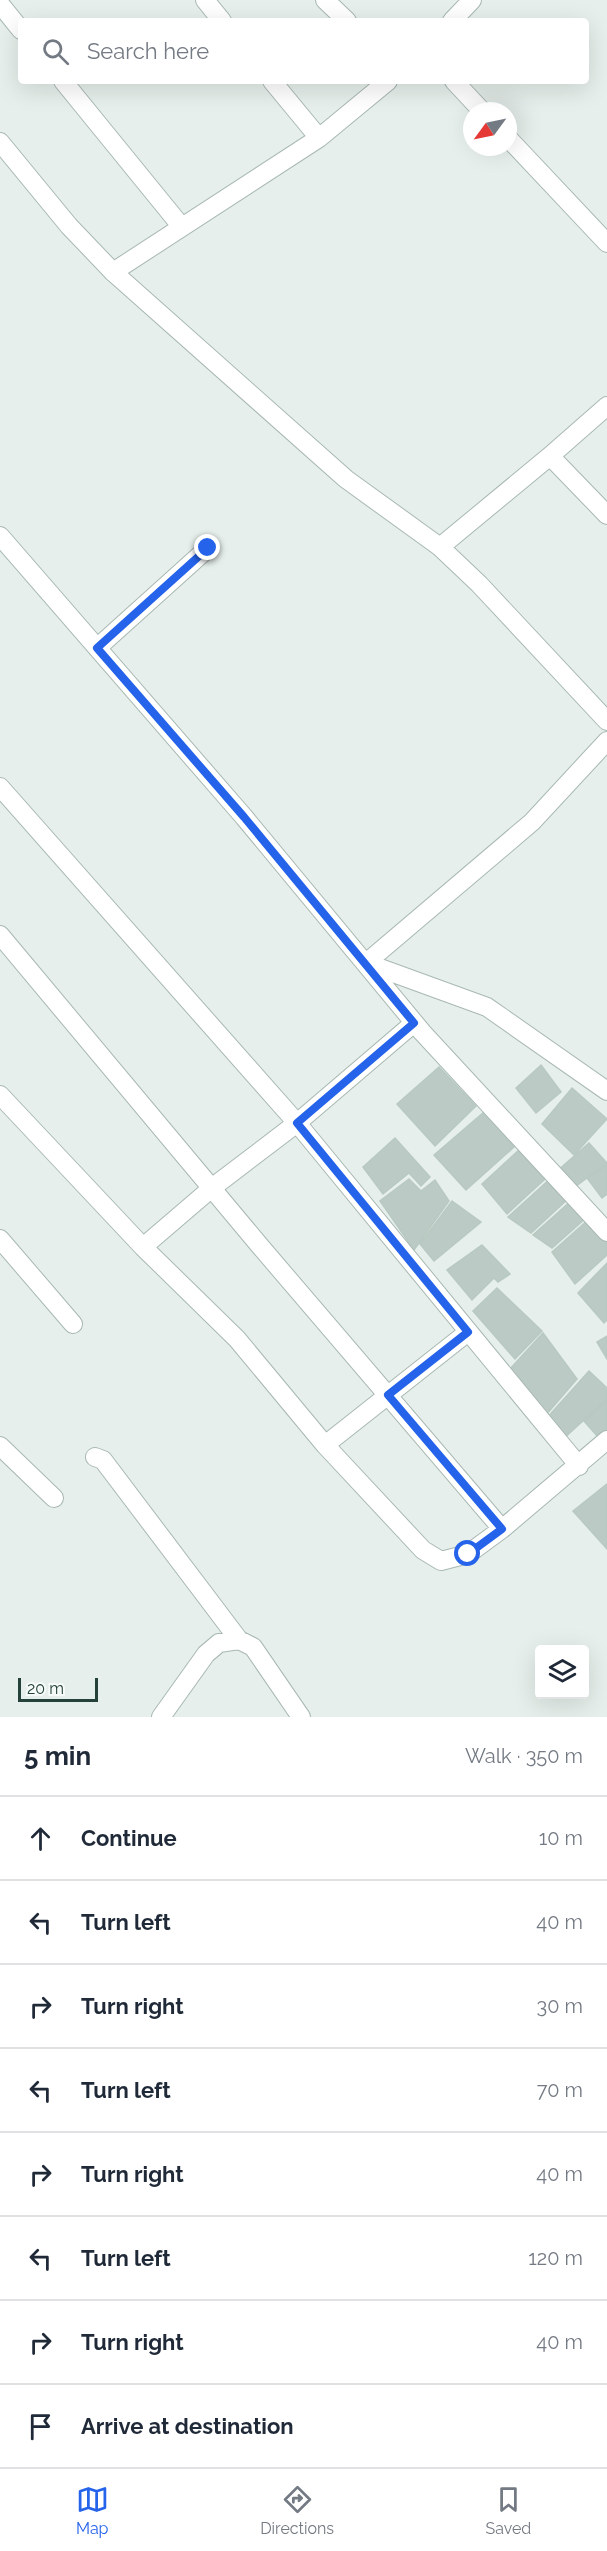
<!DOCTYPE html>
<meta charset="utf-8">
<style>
:root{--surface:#fff;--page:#f6f6f7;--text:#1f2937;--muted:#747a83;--line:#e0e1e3;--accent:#2563eb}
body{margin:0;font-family:Raleway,sans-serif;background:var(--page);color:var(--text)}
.controls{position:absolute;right:18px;bottom:18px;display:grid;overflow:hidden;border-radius:6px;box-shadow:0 6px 24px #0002}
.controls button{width:54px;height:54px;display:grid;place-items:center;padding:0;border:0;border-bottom:2px solid var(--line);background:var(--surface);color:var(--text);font:30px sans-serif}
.compass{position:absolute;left:463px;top:102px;width:54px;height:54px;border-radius:50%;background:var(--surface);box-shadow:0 6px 24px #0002;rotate:237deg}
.scale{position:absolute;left:18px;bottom:15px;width:80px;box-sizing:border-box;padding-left:6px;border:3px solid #24423a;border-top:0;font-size:16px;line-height:21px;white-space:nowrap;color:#24423a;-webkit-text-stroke:4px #f7fbf9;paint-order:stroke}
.stop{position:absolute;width:18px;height:18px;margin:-14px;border:4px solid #2563eb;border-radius:50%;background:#fff}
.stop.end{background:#2563eb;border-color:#fff;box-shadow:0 2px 6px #0008}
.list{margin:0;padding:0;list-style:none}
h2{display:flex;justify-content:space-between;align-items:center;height:78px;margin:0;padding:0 24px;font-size:26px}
h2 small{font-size:20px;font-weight:400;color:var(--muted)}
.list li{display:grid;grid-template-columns:39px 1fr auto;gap:18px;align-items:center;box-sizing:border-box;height:84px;padding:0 24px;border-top:2px solid var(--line)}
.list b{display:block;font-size:22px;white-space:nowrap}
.list em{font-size:20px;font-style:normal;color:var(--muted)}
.icon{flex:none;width:33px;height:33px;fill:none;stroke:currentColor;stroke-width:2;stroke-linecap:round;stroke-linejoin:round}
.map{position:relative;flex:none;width:607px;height:1717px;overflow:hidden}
.search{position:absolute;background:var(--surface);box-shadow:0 6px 24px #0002;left:18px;right:18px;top:18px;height:66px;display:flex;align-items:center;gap:15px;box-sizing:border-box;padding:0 21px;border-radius:6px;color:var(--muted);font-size:22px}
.sheet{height:750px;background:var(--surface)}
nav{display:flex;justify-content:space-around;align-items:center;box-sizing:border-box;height:84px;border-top:2px solid var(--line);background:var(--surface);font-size:16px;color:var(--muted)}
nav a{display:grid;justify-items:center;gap:3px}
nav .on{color:var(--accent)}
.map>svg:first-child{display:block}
.building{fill:#bbcac4;stroke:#b8c9c2;stroke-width:1.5}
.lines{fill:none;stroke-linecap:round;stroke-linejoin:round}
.minor-casing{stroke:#a8b8b2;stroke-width:20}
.tertiary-casing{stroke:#a8b8b2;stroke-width:20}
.minor{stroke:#fff;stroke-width:18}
.tertiary{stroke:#fff;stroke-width:18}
.route{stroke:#2563eb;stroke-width:8}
</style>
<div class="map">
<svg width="607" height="1717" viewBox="0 0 607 1717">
<rect width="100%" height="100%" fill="#e6efeb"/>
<path class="building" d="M541,1065L561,1092L536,1113L516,1088Z
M439,1067L476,1106L435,1146L397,1104Z
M572,1088L607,1119L574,1155L542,1124Z
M484,1112L514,1147L466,1190L434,1155Z
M395,1138L430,1177L421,1186L409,1173L383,1194L363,1167Z
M589,1143L607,1163L572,1189L556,1172Z
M519,1150L545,1179L507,1214L482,1184Z
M607,1165V1194L602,1198L587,1178Z
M551,1178L569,1198L531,1233L508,1217Z
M409,1179L421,1191L435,1180L449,1201L414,1250L380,1201Z
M572,1200L586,1218L552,1248L533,1235Z
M452,1201L481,1222L434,1261L420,1244Z
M589,1219L607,1239V1255L575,1284L552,1252Z
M482,1245L510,1274L498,1282L494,1278L472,1300L447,1270Z
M607,1263V1320L604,1323L578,1293Z
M497,1288L542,1331L515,1359L473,1311Z
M543,1333L577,1379L545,1416L509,1370Z
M607,1336V1359L597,1342Z
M589,1371L607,1388V1399L562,1440L545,1420Z
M607,1401V1432L599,1438L584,1421Z
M607,1484V1549L573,1511Z"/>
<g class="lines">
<defs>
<path id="minor" d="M205,0L222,21
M325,0L347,21
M0,4L21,30
M452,21L472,0
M63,81L181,226
M272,81L319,138
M454,81L482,111
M508,138L607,243
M113,272L319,138L388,81
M550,456L607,515
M0,536L244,817L422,1032L607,1232
M440,547L550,456L607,406
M97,648L208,548
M607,741L532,822L366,963L487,1007L607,1091
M0,787L297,1123L579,1466
M0,935L260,1246L502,1529
M0,1095L143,1247L237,1339L325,1445L423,1550L441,1561L468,1554L502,1529L607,1440
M0,1239L73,1324
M143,1247L213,1187L297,1123L414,1023
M325,1445L468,1332
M0,1446L54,1498
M95,1457L103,1460L239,1640
M161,1717L206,1654L219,1643L239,1640L253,1647L301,1717"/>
<path id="tertiary" d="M0,142L69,226L113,272L346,479L440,547L479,584L607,721"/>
</defs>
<use href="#minor" class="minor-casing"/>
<use href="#tertiary" class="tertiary-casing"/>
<use href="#minor" class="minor"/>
<use href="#tertiary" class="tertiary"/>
</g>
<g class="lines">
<path class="route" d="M208,548L97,648L244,817L414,1023L297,1123L468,1332L388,1395L502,1529L468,1554"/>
</g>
</svg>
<div class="controls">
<button><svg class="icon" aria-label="layers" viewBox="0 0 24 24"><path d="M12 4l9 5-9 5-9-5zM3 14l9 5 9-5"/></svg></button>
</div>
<svg class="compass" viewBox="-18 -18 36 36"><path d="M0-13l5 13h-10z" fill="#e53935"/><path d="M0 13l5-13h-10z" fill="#747a83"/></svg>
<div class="scale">20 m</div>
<div class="stop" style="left:468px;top:1554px"></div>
<div class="stop end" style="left:208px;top:548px"></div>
<div class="search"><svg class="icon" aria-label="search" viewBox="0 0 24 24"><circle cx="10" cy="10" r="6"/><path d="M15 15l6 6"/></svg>Search here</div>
</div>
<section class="sheet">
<h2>5 min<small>Walk · 350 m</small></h2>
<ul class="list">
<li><svg class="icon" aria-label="ahead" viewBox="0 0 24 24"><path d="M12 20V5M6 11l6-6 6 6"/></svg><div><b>Continue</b></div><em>10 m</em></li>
<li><svg class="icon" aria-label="left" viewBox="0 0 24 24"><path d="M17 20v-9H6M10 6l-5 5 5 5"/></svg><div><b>Turn left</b></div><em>40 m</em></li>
<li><svg class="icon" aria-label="right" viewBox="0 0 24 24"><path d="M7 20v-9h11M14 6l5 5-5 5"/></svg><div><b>Turn right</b></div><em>30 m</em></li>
<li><svg class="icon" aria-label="left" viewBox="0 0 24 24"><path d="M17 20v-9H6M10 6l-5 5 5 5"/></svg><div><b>Turn left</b></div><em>70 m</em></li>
<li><svg class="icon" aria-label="right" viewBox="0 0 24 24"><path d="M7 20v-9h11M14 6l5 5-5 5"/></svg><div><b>Turn right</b></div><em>40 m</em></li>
<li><svg class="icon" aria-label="left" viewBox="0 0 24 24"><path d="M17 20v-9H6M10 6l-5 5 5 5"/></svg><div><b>Turn left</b></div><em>120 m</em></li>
<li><svg class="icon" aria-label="right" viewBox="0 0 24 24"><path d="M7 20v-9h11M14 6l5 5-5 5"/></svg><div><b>Turn right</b></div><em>40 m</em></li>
<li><svg class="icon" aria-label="arrive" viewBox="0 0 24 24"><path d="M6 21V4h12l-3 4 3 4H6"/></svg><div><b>Arrive at destination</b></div></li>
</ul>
</section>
<nav>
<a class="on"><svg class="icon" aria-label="map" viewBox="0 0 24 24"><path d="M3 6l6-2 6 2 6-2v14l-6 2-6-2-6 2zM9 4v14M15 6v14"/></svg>Map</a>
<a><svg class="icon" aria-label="directions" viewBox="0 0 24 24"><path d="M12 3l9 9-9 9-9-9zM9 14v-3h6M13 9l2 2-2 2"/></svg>Directions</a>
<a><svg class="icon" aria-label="saved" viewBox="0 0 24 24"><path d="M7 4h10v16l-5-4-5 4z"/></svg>Saved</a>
</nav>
